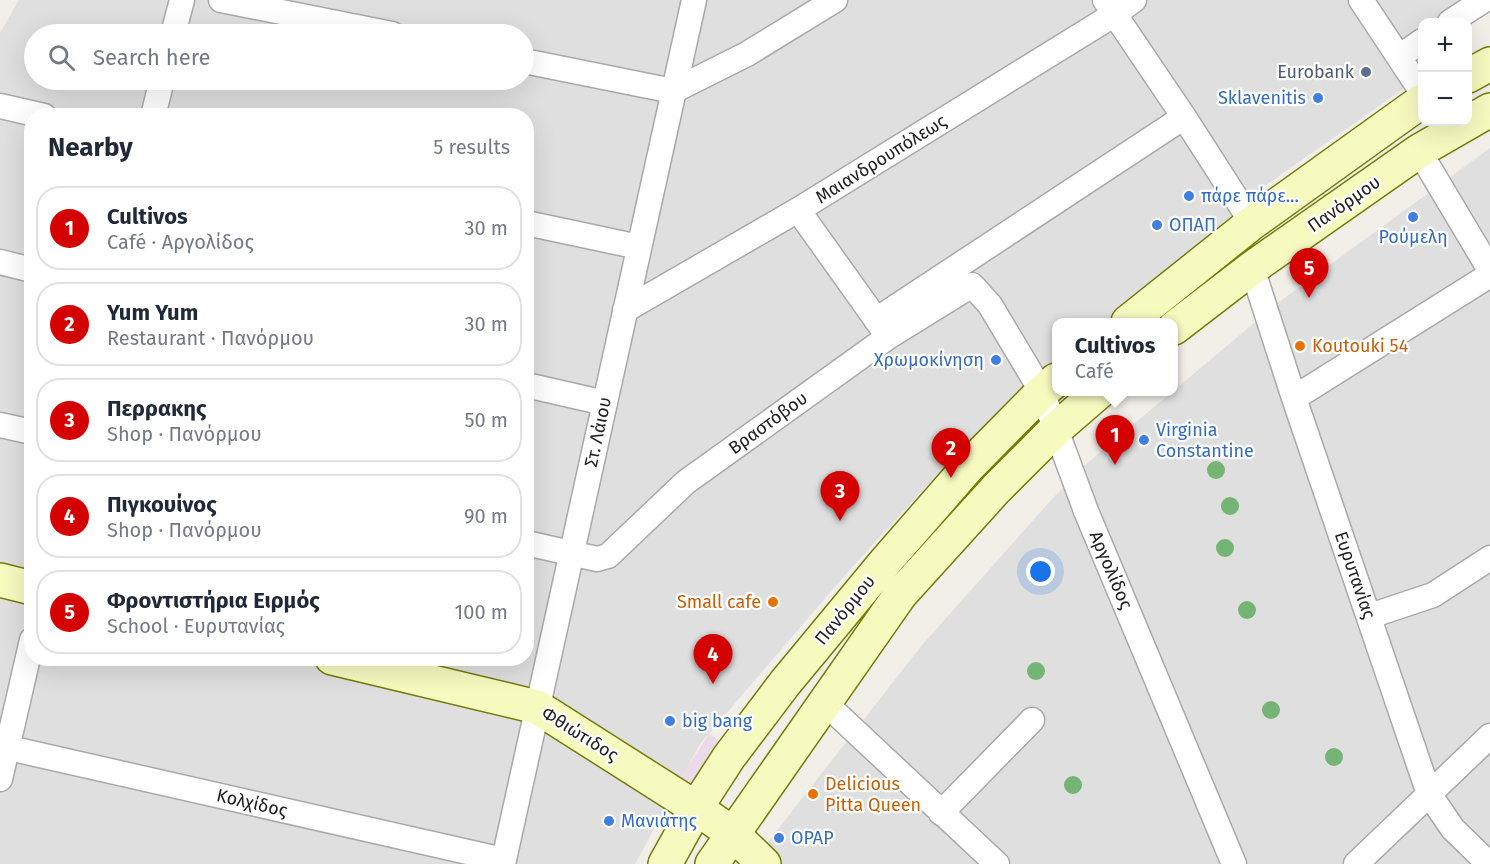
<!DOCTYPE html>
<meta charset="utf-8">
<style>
:root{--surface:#fff;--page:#f6f6f7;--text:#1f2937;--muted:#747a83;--line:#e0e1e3;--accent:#d40000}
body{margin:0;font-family:"Fira Sans",sans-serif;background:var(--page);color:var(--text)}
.controls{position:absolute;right:18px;top:18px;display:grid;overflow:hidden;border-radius:12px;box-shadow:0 6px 24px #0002}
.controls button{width:54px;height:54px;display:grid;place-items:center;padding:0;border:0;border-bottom:2px solid var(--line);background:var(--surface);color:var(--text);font:30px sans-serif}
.you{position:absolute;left:1041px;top:572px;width:21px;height:21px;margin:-15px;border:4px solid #fff;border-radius:50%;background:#1a73e8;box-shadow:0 0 0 9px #1a73e833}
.badge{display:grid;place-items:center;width:39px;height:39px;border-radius:50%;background:var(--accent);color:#fff;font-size:20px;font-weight:700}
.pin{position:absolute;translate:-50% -50px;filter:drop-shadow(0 2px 3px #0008)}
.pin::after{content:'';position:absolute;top:32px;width:21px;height:18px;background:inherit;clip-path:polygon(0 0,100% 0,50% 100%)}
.popup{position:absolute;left:1052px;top:318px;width:126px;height:78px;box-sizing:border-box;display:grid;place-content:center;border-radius:12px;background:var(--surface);filter:drop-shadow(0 2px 4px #0005);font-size:20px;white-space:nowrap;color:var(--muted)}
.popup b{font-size:22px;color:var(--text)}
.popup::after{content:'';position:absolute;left:50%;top:100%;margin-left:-12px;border:12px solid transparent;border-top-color:var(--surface)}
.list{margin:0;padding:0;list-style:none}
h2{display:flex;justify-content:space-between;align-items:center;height:78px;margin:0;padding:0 24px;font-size:26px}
h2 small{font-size:20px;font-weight:400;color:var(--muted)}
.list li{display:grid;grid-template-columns:39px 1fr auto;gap:18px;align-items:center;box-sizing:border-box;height:84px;margin:0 12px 12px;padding:0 12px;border:2px solid var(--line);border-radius:24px}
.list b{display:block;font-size:22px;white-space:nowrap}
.list p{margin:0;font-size:20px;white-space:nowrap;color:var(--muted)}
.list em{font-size:20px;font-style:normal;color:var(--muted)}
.icon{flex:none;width:33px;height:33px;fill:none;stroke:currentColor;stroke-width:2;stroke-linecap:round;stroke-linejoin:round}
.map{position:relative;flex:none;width:1490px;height:864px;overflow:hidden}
.search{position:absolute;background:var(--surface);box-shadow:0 6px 24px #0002;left:24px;top:24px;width:510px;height:66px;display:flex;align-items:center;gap:15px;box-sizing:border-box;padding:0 21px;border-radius:33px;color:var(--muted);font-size:22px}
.panel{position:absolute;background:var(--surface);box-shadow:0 6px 24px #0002;left:24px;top:108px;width:510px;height:558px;border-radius:24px}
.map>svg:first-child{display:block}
.residential{fill:#e0dfdf;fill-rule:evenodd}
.railway{fill:#ebdbe8}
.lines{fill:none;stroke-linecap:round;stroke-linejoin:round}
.street-casing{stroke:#a9a9a9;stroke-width:27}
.secondary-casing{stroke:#707d05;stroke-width:36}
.street{stroke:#fff;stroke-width:24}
.secondary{stroke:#f7fabf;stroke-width:33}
.tree{fill:#74b475}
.service-dot{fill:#5c6f8a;stroke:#fff;stroke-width:2}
.shop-dot{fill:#3f7fe0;stroke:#fff;stroke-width:2}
.food-dot{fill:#e8710a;stroke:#fff;stroke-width:2}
.labels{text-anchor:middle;stroke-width:4.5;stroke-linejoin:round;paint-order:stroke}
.service-label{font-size:18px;fill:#4e5e75;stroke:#fff;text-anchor:end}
.shop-label{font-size:18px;fill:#366cbe;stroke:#fff;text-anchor:start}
.street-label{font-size:18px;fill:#222;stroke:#fff}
.food-label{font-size:18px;fill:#c56008;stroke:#fff;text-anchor:start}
</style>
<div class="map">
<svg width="1490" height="864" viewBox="0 0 1490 864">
<rect width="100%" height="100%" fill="#f2efe9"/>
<path class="residential" d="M19,0H686L493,864H0V33ZM34,34H524V80H34ZM32,116H526V658H32Z
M701,0H1093L1242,221L1109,322H1056V365L931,481L846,574L700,744L635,864H508Z
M1111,0H1470L1438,22H1422V33L1409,85L1246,199Z
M1490,148V864H781L764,847L922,645L1053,498L1085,465L1279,302Z"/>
<path class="railway" d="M709,734L725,744L697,787L681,777Z"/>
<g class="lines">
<defs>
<path id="street" d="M221,0L392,34
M1105,0L1184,117L1252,223
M1361,0L1422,92
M1450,22L1484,0
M173,34L182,0
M1399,57L1422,41
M524,61L673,91
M673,91L747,54L835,0
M0,106L44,116
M153,116L162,80
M1419,151L1490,270
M798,210L885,332
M526,223L639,247
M0,262L32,270
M1252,268L1294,398L1429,794L1453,829L1489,864
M625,310L798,210L1115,14L1134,0
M876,320L1184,117
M526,385L605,403
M1294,398L1490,275
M0,425L32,432
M526,543L597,559L608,556L686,482L888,337L972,285L990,305L1042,392L1086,511L1234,864
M1370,616L1433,595L1490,558
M824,702L997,864
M0,746L503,860
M0,779L32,640
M941,813L1032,720
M503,864L694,0
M1356,864L1490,736"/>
<path id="secondary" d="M1468,76L1490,64
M1128,322L1252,223L1422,101
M1174,328L1252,268L1419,151L1490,110
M0,580L32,588
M332,658L537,707L696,808L732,833L764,864
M665,864L696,808L729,757L785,683L886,561L968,467L1042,392L1056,380
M712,864L900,595L996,489L1055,430L1099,392"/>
</defs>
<use href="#street" class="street-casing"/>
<use href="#secondary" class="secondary-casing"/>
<use href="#street" class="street"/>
<use href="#secondary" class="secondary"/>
</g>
<g class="tree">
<circle cx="1216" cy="470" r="9"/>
<circle cx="1230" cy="506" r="9"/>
<circle cx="1225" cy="548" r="9"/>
<circle cx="1247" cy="610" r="9"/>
<circle cx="1036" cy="671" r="9"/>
<circle cx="1271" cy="710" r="9"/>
<circle cx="1334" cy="757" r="9"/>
<circle cx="1073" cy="785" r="9"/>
</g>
<circle class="service-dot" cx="1366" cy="72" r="6"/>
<g class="shop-dot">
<circle cx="1318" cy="98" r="6"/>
<circle cx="1189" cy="196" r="6"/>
<circle cx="1413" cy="217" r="6"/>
<circle cx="1157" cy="225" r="6"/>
<circle cx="996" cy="360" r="6"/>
<circle cx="1144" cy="440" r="6"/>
<circle cx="670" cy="721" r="6"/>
<circle cx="609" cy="821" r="6"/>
<circle cx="779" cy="838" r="6"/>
</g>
<g class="food-dot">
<circle cx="1300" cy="346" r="6"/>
<circle cx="773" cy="602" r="6"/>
<circle cx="813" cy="794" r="6"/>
</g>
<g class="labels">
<g class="service-label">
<text x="1354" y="78">Eurobank</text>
</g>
<g class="shop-label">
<text x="1306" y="104" text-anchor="end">Sklavenitis</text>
<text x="1201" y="202">πάρε πάρε...</text>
<text x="1169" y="231">ΟΠΑΠ</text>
<text x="1413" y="243" text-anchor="middle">Ρούμελη</text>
<text x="984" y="366" text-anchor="end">Χρωμοκίνηση</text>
<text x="1156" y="436">Virginia<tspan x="1156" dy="21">Constantine</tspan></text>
<text x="682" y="727">big bang</text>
<text x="621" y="827">Μανιάτης</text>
<text x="791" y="844">OPAP</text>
</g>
<g class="street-label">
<text transform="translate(881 159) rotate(-32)" y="6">Μαιανδρουπόλεως</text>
<text transform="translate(1344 204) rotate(-35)" y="6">Πανόρμου</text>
<text transform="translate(768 423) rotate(-36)" y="6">Βραστόβου</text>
<text transform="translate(598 432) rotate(-78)" y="6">Στ. Λάιου</text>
<text transform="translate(1111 570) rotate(67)" y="6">Αργολίδος</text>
<text transform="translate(1355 575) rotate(71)" y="6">Ευρυτανίας</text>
<text transform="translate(845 610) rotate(-51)" y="6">Πανόρμου</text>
<text transform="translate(580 734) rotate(32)" y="6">Φθιώτιδος</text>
<text transform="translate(252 803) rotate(13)" y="6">Κολχίδος</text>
</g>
<g class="food-label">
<text x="1312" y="352">Koutouki 54</text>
<text x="761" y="608" text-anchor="end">Small cafe</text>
<text x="825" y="790">Delicious<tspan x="825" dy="21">Pitta Queen</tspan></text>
</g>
</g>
</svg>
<div class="controls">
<button>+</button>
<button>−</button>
</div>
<div class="you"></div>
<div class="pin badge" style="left:1115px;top:465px">1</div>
<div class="popup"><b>Cultivos</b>Café</div>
<div class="pin badge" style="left:951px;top:478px">2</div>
<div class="pin badge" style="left:840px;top:521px">3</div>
<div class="pin badge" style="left:713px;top:684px">4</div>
<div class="pin badge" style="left:1309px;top:298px">5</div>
<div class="search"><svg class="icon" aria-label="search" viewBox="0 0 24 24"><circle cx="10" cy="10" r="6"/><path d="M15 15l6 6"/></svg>Search here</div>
<section class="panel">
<h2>Nearby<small>5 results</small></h2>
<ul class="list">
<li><span class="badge">1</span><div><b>Cultivos</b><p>Café · Αργολίδος</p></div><em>30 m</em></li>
<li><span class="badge">2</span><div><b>Yum Yum</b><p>Restaurant · Πανόρμου</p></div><em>30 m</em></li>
<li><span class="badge">3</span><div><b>Περρακης</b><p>Shop · Πανόρμου</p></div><em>50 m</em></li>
<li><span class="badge">4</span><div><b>Πιγκουίνος</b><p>Shop · Πανόρμου</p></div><em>90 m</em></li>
<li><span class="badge">5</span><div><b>Φροντιστήρια Ειρμός</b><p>School · Ευρυτανίας</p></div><em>100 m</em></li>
</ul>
</section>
</div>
